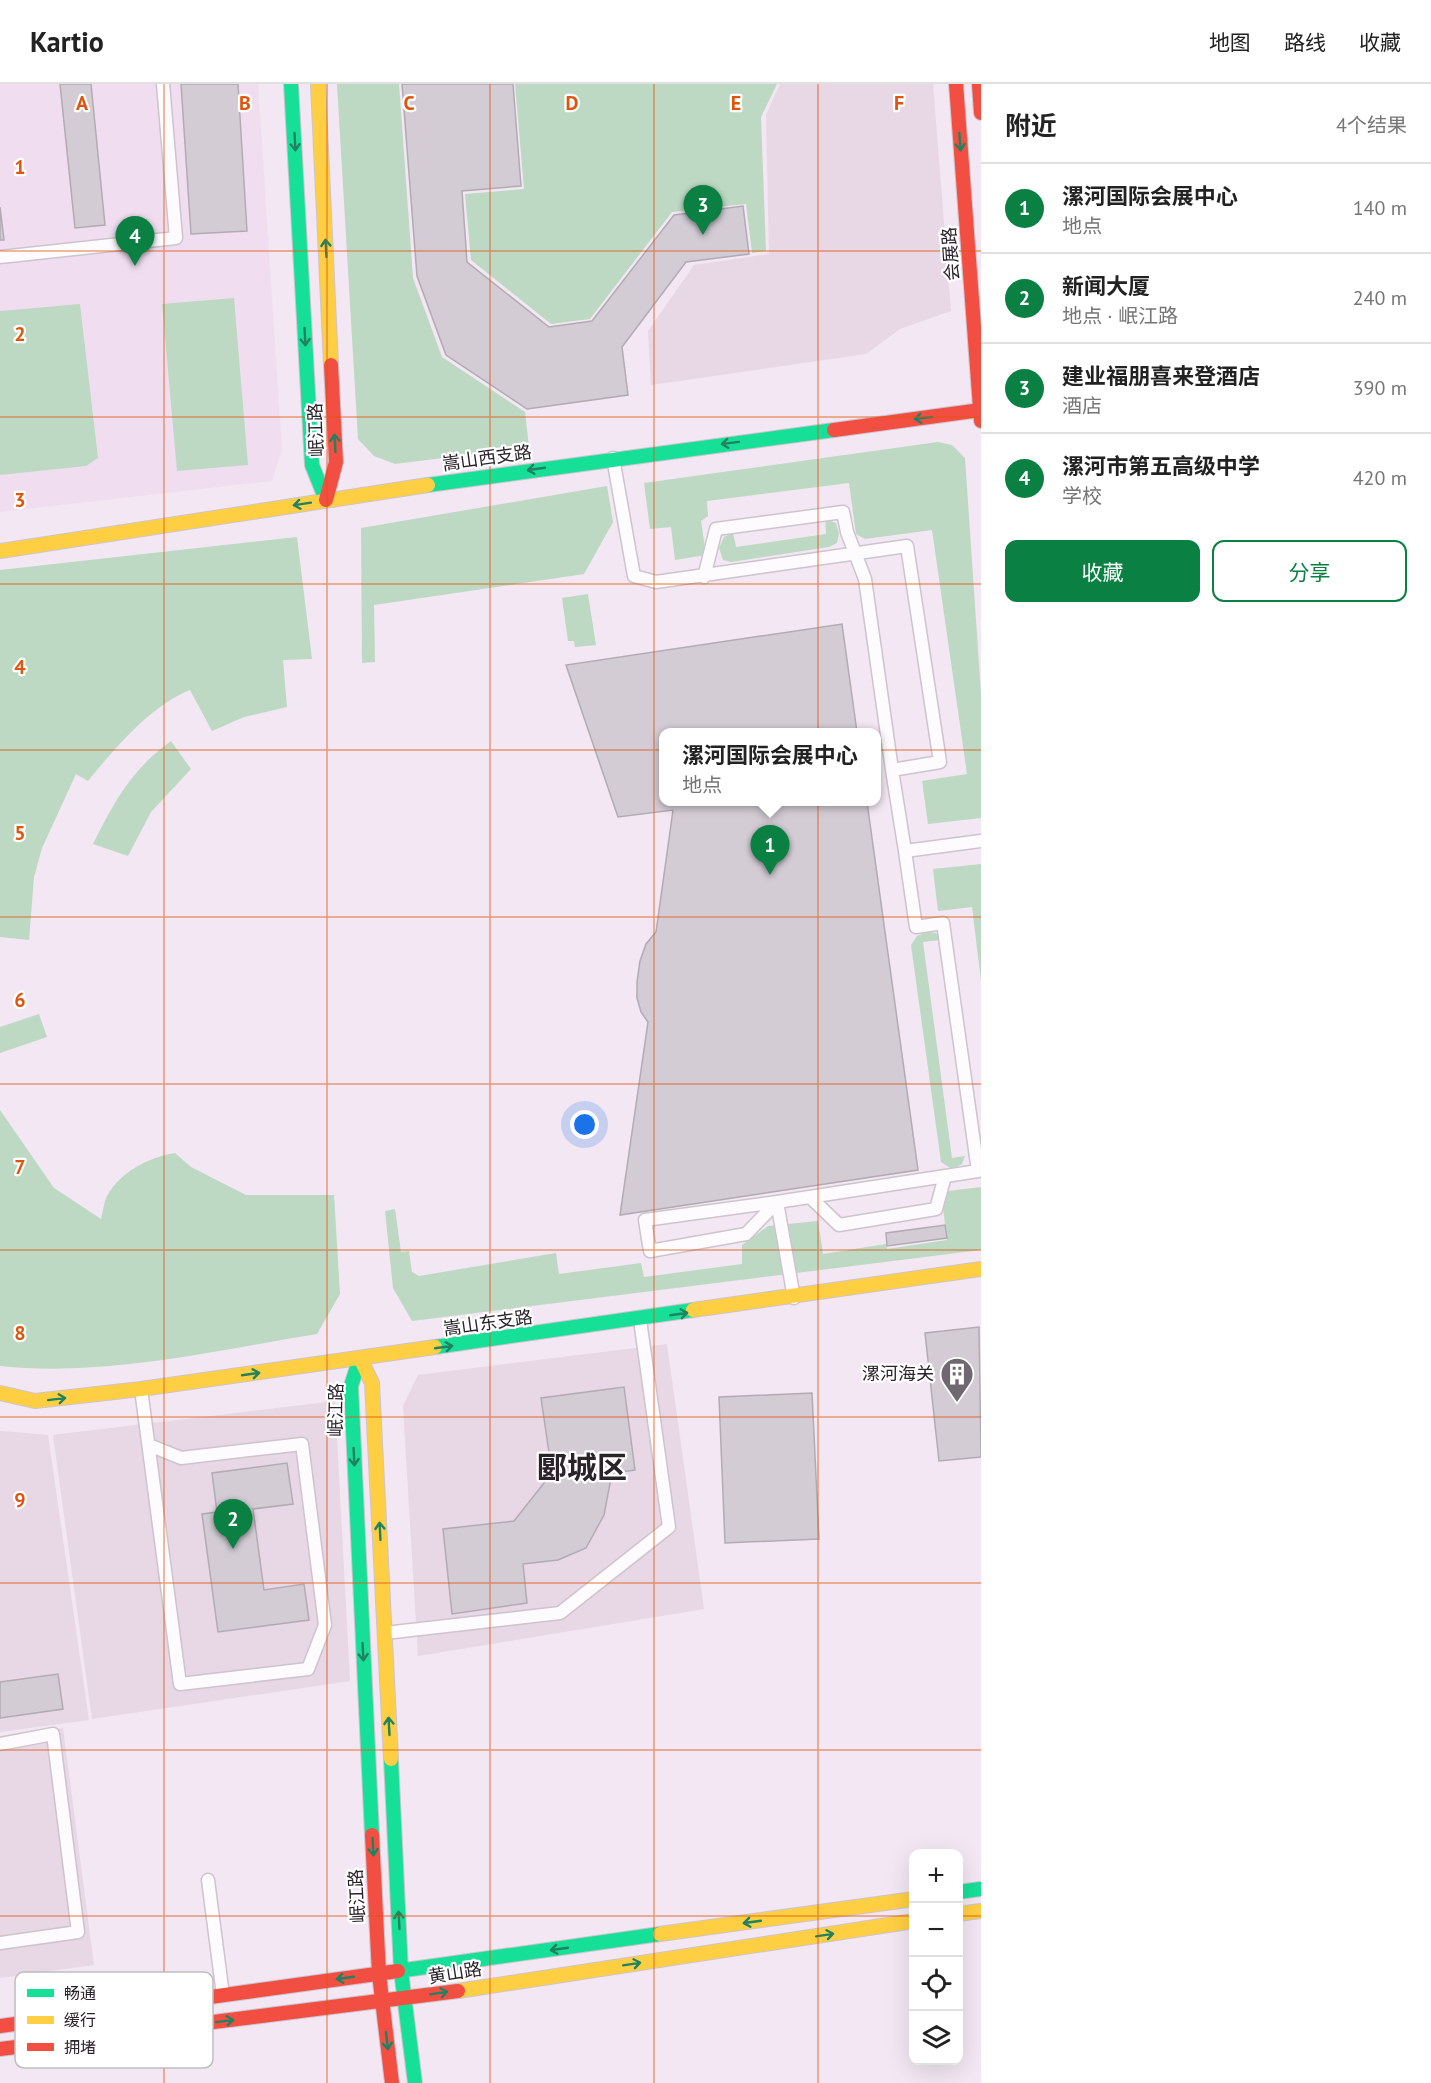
<!DOCTYPE html>
<html lang="zh">
<meta charset="utf-8">
<style>
:root{--surface:#fff;--page:#f2f2f2;--text:#222;--muted:#767676;--line:#e0e0e0;--accent:#0b8043}
body{margin:0;font-family:"PT Sans","Noto Sans SC",sans-serif;background:var(--page);color:var(--text)}
.controls{position:absolute;right:18px;bottom:18px;display:grid;overflow:hidden;border-radius:12px;box-shadow:0 6px 24px #0002}
.controls button{width:54px;height:54px;display:grid;place-items:center;padding:0;border:0;border-bottom:2px solid var(--line);background:var(--surface);color:var(--text);font:30px sans-serif}
.you{position:absolute;left:585px;top:1041px;width:21px;height:21px;margin:-15px;border:4px solid #fff;border-radius:50%;background:#1a73e8;box-shadow:0 0 0 9px #1a73e833}
.badge{display:grid;place-items:center;width:39px;height:39px;border-radius:50%;background:var(--accent);color:#fff;font-size:20px;font-weight:700}
.pin{position:absolute;translate:-50% -50px;filter:drop-shadow(0 2px 3px #0008)}
.pin::after{content:'';position:absolute;top:32px;width:21px;height:18px;background:inherit;clip-path:polygon(0 0,100% 0,50% 100%)}
.popup{position:absolute;left:659px;top:644px;width:222px;height:78px;box-sizing:border-box;display:grid;place-content:center;border-radius:12px;background:var(--surface);filter:drop-shadow(0 2px 4px #0005);font-size:20px;white-space:nowrap;color:var(--muted)}
.popup b{font-size:22px;color:var(--text)}
.popup::after{content:'';position:absolute;left:50%;top:100%;margin-left:-12px;border:12px solid transparent;border-top-color:var(--surface)}
.list{margin:0;padding:0;list-style:none}
h2{display:flex;justify-content:space-between;align-items:center;height:78px;margin:0;padding:0 24px;font-size:26px}
h2 small{font-size:20px;font-weight:400;color:var(--muted)}
.list li{display:grid;grid-template-columns:39px 1fr auto;gap:18px;align-items:center;box-sizing:border-box;height:90px;padding:0 24px;border-top:2px solid var(--line)}
.list b{display:block;font-size:22px;white-space:nowrap}
.list p{margin:0;font-size:20px;white-space:nowrap;color:var(--muted)}
.list em{font-size:20px;font-style:normal;color:var(--muted)}
.actions{display:flex;gap:12px;padding:18px 24px}
.actions a{flex:1;padding:14px 0;border:2px solid var(--accent);border-radius:12px;text-align:center;font-size:21px;color:var(--accent)}
.actions .main{background:var(--accent);color:#fff}
.icon{flex:none;width:33px;height:33px;fill:none;stroke:currentColor;stroke-width:2;stroke-linecap:round;stroke-linejoin:round}
.map{position:relative;flex:none;width:981px;height:1999px;overflow:hidden}
header{display:flex;align-items:center;gap:36px;box-sizing:border-box;height:84px;padding:0 30px;background:var(--surface);border-bottom:2px solid var(--line)}
header strong{font-size:28px}
nav{display:flex;gap:33px;margin-inline-start:auto;font-size:21px}
main{display:flex}
aside{flex:1;background:var(--surface)}
.map>svg:first-child{display:block}
.commercial{fill:#e8d7e5}
.built{fill:#f0def0}
.green{fill:#bdd9c3}
.building{fill:#d3ccd5;stroke:#b2abb4;stroke-width:1.5}
.lines{fill:none;stroke-linecap:round;stroke-linejoin:round}
.street-casing{stroke:#cdc4cd;stroke-width:15}
.fast-casing{stroke:#cdc4cd;stroke-width:16}
.slow-casing{stroke:#cdc4cd;stroke-width:16}
.jam-casing{stroke:#cdc4cd;stroke-width:16}
.street{stroke:#fdfbfd;stroke-width:12}
.fast{stroke:#16e098;stroke-width:14}
.slow{stroke:#ffcf43;stroke-width:14}
.jam{stroke:#f24e42;stroke-width:14}
.oneway{stroke:#208261}
.grid{fill:none;stroke:#de560e;stroke-width:1.5;stroke-opacity:0.55}
.labels{text-anchor:middle;stroke-width:4.5;stroke-linejoin:round;paint-order:stroke}
.street-label{font-size:18px;fill:#2a232a;stroke:#fff}
.poi-label{font-size:18px;fill:#2a232a;stroke:#fff;text-anchor:end}
.town-label{font-size:30px;font-weight:bold;fill:#2a232a;stroke:#fff}
.key{fill:#fff;stroke:#bfbdbf;stroke-width:1.5}
.key-label{font-size:16px;fill:#2a232a}
.grid-label{font-size:20px;text-anchor:middle;font-weight:bold;fill:#de560e;stroke:#fff;stroke-width:4.5;stroke-linejoin:round;paint-order:stroke}
</style>
<header>
<strong>Kartio</strong>
<nav><a>地图</a><a>路线</a><a>收藏</a></nav>
</header>
<main>
<div class="map">
<svg width="981" height="1999" viewBox="0 0 981 1999">
<rect width="100%" height="100%" fill="#f2e7f2"/>
<path class="commercial" d="M780,0H933L951,227L900,245L866,270L651,301L648,247L694,181L769,170L766,31Z
M667,1260L704,1525L418,1572L403,1322L418,1291Z
M335,1317L350,1597L92,1635L53,1351Z
M0,1347L48,1351L89,1636L0,1648Z
M63,1644L94,1881L0,1894V1653Z"/>
<path class="built" d="M0,0H258L282,365L272,397L0,428Z"/>
<path class="green" d="M337,0H399L413,194L442,273L525,328L529,363L395,380L374,372L358,355Z
M515,0H777L761,33L766,167L752,169L746,120L672,128L590,235L551,240L471,176L465,110L524,105Z
M234,214L248,381L177,387L162,220Z
M80,220L98,374L86,382L0,391V227Z
M938,358L952,361L965,374L981,610V734L928,740L922,697L967,690L932,446L865,455L856,450L849,399L707,417L708,432L701,437L706,471L675,476L671,443L650,445L644,399Z
M607,402L613,438L584,490L374,521L375,578L362,579L361,444Z
M825,435L836,439L839,450L837,459L829,463L731,478L723,476L719,464L724,453L733,449L736,463L826,450Z
M297,453L312,575L283,576L287,623L244,633L212,647L190,606C149,623 116,663 88,697L76,690L42,764L34,793L29,856L0,853V486Z
M588,510L596,561L575,563L574,557H568L562,514Z
M171,657L191,685L151,728L128,772L93,760C114,718 131,686 171,657Z
M981,780V897L972,823L938,827L933,785Z
M927,848L936,849L940,856L923,858L952,1074L965,1072L962,1080L952,1085L941,1078L911,861L917,852Z
M39,930L47,953L0,969V943Z
M0,1026L54,1104L101,1135C103,1128 104,1118 107,1112C120,1088 149,1073 175,1069L191,1083L246,1111H334L340,1210L317,1250C213,1267 106,1293 0,1282Z
M981,1103V1166L412,1237L393,1204L385,1127L395,1125L401,1168L409,1167L412,1188L419,1192L556,1169L559,1190L641,1179L644,1193L742,1180V1161L768,1142L818,1137L823,1170L886,1160L887,1165L947,1156L942,1117L948,1107Z"/>
<path class="building" d="M60,0H91L105,141L75,144Z
M181,0H238L247,147L191,150Z
M402,0H513L521,102L462,107L467,178L549,243L592,237L674,131L743,122L749,170L686,178L622,263L628,311L527,325L446,271L417,192Z
M0,123L4,156H0Z
M842,540L857,648H664V718H867L918,1086L620,1131L648,938L641,928L637,914V898L640,877L646,860L656,848L673,726L618,733L566,581Z
M945,1141L947,1154L887,1162L886,1149Z
M979,1243L981,1373L939,1377L925,1249Z
M624,1303L635,1386L612,1389L604,1431L586,1464L558,1476L523,1480L527,1519L452,1530L443,1445L514,1437L552,1389L541,1314Z
M812,1309L819,1455L725,1459L719,1313Z
M287,1379L293,1420L253,1425L264,1506L304,1500L309,1536L218,1548L202,1430L217,1428L212,1389Z
M58,1590L63,1625L0,1634V1598Z"/>
<g class="lines">
<defs>
<path id="street" d="M0,173L176,154L163,0
M613,374L634,492L656,498L907,462L940,678L892,686L905,767L981,757
M704,493L716,445L843,428L847,448L865,495L892,686
M810,1113L839,1141L936,1125L945,1092
M777,1118L746,1150L650,1167L645,1136Z
M794,1214L777,1118L978,1087L943,839L916,843L905,767
M141,1305L180,1600L308,1585L325,1541L302,1360L181,1374L149,1361
M385,1549L560,1529L669,1443L640,1236
M0,1660L53,1650L78,1848L0,1859
M208,1796L223,1911"/>
<path id="fast" d="M291,0L312,381L326,416
M428,401L834,346
M435,1263L693,1226
M360,1274L351,1302L372,1751
M391,1675L401,1887L415,1999
M958,1808L981,1805
M398,1887L660,1850"/>
<path id="slow" d="M318,0L331,281
M0,467L428,401
M693,1226L981,1185
M360,1274L372,1299L391,1675
M0,1309L35,1317L141,1305L435,1263
M958,1830L981,1827
M660,1850L914,1815
M458,1907L914,1837"/>
<path id="jam" d="M956,0L981,337
M979,0L981,29
M834,346L981,326
M326,416L336,378L331,281
M372,1751L379,1890L392,1999
M0,1942L398,1887
M0,1965L458,1907"/>
</defs>
<use href="#street" class="street-casing"/>
<use href="#fast" class="fast-casing"/>
<use href="#slow" class="slow-casing"/>
<use href="#jam" class="jam-casing"/>
<use href="#street" class="street"/>
<use href="#fast" class="fast"/>
<use href="#slow" class="slow"/>
<use href="#jam" class="jam"/>
</g>
<defs><path id="oneway-shaft" d="M-6 0H5M1.5-3L5.5 0L1.5 3" fill="none" stroke-width="1.6" stroke-linecap="round" stroke-linejoin="round" transform="scale(1.5)"/></defs>
<g class="oneway">
<use href="#oneway-shaft" transform="translate(295 58) rotate(87)"/>
<use href="#oneway-shaft" transform="translate(960 58) rotate(86)"/>
<use href="#oneway-shaft" transform="translate(326 164) rotate(-93)"/>
<use href="#oneway-shaft" transform="translate(305 253) rotate(87)"/>
<use href="#oneway-shaft" transform="translate(923 334) rotate(173)"/>
<use href="#oneway-shaft" transform="translate(335 359) rotate(-93)"/>
<use href="#oneway-shaft" transform="translate(730 359) rotate(173)"/>
<use href="#oneway-shaft" transform="translate(536 385) rotate(172)"/>
<use href="#oneway-shaft" transform="translate(302 420) rotate(171)"/>
<use href="#oneway-shaft" transform="translate(679 1230) rotate(-8)"/>
<use href="#oneway-shaft" transform="translate(444 1263) rotate(-8)"/>
<use href="#oneway-shaft" transform="translate(251 1290) rotate(-8)"/>
<use href="#oneway-shaft" transform="translate(57 1315) rotate(-7)"/>
<use href="#oneway-shaft" transform="translate(354 1373) rotate(87)"/>
<use href="#oneway-shaft" transform="translate(380 1447) rotate(-93)"/>
<use href="#oneway-shaft" transform="translate(363 1568) rotate(87)"/>
<use href="#oneway-shaft" transform="translate(389 1642) rotate(-93)"/>
<use href="#oneway-shaft" transform="translate(373 1763) rotate(87)"/>
<use href="#oneway-shaft" transform="translate(399 1836) rotate(-93)"/>
<use href="#oneway-shaft" transform="translate(752 1838) rotate(172)"/>
<use href="#oneway-shaft" transform="translate(825 1851) rotate(-9)"/>
<use href="#oneway-shaft" transform="translate(559 1865) rotate(172)"/>
<use href="#oneway-shaft" transform="translate(632 1880) rotate(-9)"/>
<use href="#oneway-shaft" transform="translate(345 1894) rotate(172)"/>
<use href="#oneway-shaft" transform="translate(439 1909) rotate(-9)"/>
<use href="#oneway-shaft" transform="translate(225 1937) rotate(-7)"/>
<use href="#oneway-shaft" transform="translate(387 1957) rotate(83)"/>
</g>
<path class="grid" d="M164,0V1999M327,0V1999M490,0V1999M654,0V1999M818,0V1999M0,167H981M0,333H981M0,500H981M0,666H981M0,833H981M0,1000H981M0,1166H981M0,1333H981M0,1499H981M0,1666H981M0,1832H914M958,1832H981"/>
<defs>
<symbol id="building-pin" viewBox="-11 -11 22 30"><path d="M0 17L-7.5 6A9.5 9.5 0 1 1 7.5 6Z" fill="#706870" stroke="#fff"/><path d="M-4-6H4V6H1V3H-1V6H-4ZM-2.5-4.3h1.7v1.8h-1.7ZM.8-4.3h1.7v1.8H.8ZM-2.5-1h1.7V.8h-1.7ZM.8-1h1.7V.8H.8Z" fill="#fff"/></symbol>
</defs>
<g fill-rule="evenodd">
<use href="#building-pin" x="938" y="1271" width="38" height="52"/>
</g>
<g class="labels">
<g class="street-label">
<text transform="translate(951 170) rotate(-94)" y="6">会展路</text>
<text transform="translate(316 346) rotate(-92)" y="6">岷江路</text>
<text transform="translate(487 374) rotate(-8)" y="6">嵩山西支路</text>
<text transform="translate(488 1239) rotate(-8)" y="6">嵩山东支路</text>
<text transform="translate(336 1326) rotate(-89)" y="6">岷江路</text>
<text transform="translate(357 1812) rotate(-93)" y="6">岷江路</text>
<text transform="translate(455 1889) rotate(-9)" y="6">黄山路</text>
</g>
<g class="poi-label">
<text x="934" y="1296">漯河海关</text>
</g>
<g class="town-label">
<text x="582" y="1394">郾城区</text>
</g>
</g>
<rect x="15" y="1888" width="198" height="96" rx="9" class="key"/>
<rect x="27" y="1905" width="27" height="8" fill="#16e098"/>
<rect x="27" y="1932" width="27" height="8" fill="#ffcf43"/>
<rect x="27" y="1959" width="27" height="8" fill="#f24e42"/>
<g class="key-label">
<text x="64" y="1915">畅通</text>
<text x="64" y="1942">缓行</text>
<text x="64" y="1969">拥堵</text>
</g>
<g class="grid-label">
<text x="82" y="26">A</text>
<text x="245" y="26">B</text>
<text x="409" y="26">C</text>
<text x="572" y="26">D</text>
<text x="736" y="26">E</text>
<text x="899" y="26">F</text>
<text x="20" y="90">1</text>
<text x="20" y="257">2</text>
<text x="20" y="423">3</text>
<text x="20" y="590">4</text>
<text x="20" y="756">5</text>
<text x="20" y="923">6</text>
<text x="20" y="1090">7</text>
<text x="20" y="1256">8</text>
<text x="20" y="1423">9</text>
</g>
</svg>
<div class="controls">
<button>+</button>
<button>−</button>
<button><svg class="icon" aria-label="locate" viewBox="0 0 24 24"><circle cx="12" cy="12" r="6"/><path d="M12 2v4M12 18v4M2 12h4M18 12h4"/></svg></button>
<button><svg class="icon" aria-label="layers" viewBox="0 0 24 24"><path d="M12 4l9 5-9 5-9-5zM3 14l9 5 9-5"/></svg></button>
</div>
<div class="you"></div>
<div class="pin badge" style="left:770px;top:791px">1</div>
<div class="popup"><b>漯河国际会展中心</b>地点</div>
<div class="pin badge" style="left:233px;top:1465px">2</div>
<div class="pin badge" style="left:703px;top:151px">3</div>
<div class="pin badge" style="left:135px;top:182px">4</div>
</div>
<aside>
<h2>附近<small>4个结果</small></h2>
<ul class="list">
<li><span class="badge">1</span><div><b>漯河国际会展中心</b><p>地点</p></div><em>140 m</em></li>
<li><span class="badge">2</span><div><b>新闻大厦</b><p>地点 · 岷江路</p></div><em>240 m</em></li>
<li><span class="badge">3</span><div><b>建业福朋喜来登酒店</b><p>酒店</p></div><em>390 m</em></li>
<li><span class="badge">4</span><div><b>漯河市第五高级中学</b><p>学校</p></div><em>420 m</em></li>
</ul>
<div class="actions"><a class="main">收藏</a><a>分享</a></div>
</aside>
</main>
